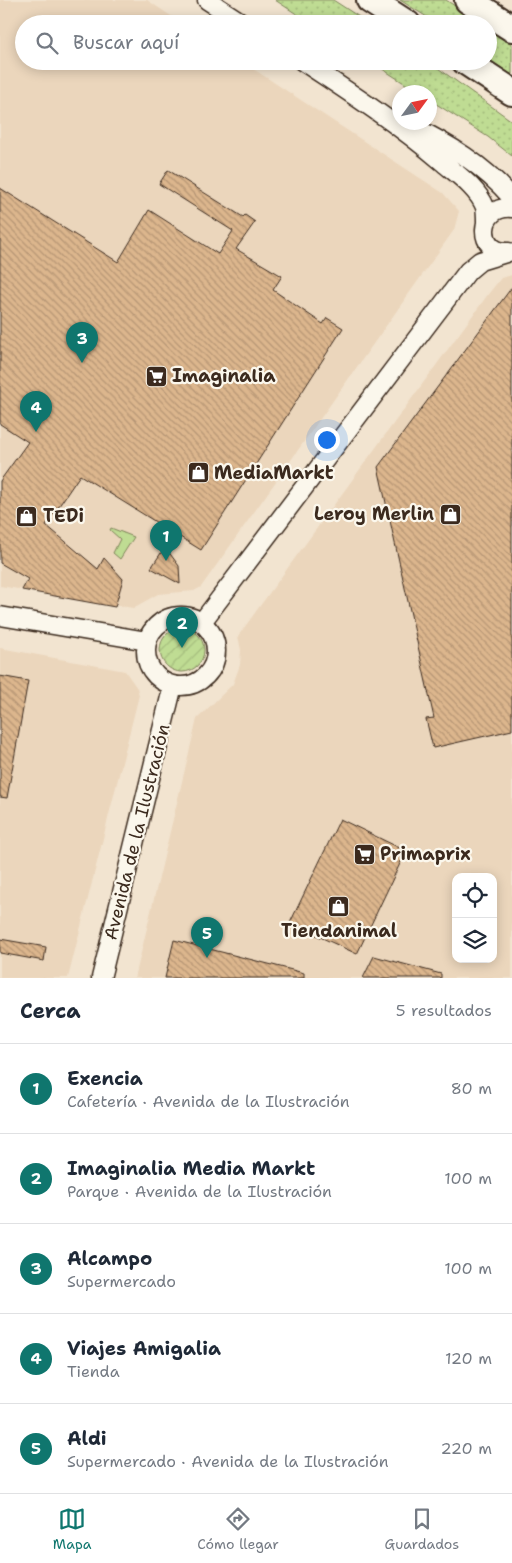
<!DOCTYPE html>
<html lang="es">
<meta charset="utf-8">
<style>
:root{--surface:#fff;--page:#f2f2f3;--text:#1f2937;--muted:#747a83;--line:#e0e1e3;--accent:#0f766e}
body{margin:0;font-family:"Shantell Sans",sans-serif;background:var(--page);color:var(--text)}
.controls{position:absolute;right:15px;bottom:15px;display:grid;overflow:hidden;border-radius:10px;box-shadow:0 2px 12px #0003}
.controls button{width:45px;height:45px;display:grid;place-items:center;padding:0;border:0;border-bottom:1px solid var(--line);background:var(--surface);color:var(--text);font:25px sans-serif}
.compass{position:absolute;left:392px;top:85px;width:45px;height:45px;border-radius:50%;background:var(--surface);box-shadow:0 2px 12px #0003;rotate:57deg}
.you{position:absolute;left:326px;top:439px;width:18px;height:18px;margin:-12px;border:4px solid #fff;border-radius:50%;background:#1a73e8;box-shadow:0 0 0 8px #1a73e833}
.badge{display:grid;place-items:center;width:32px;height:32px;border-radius:50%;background:var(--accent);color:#fff;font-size:16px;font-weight:700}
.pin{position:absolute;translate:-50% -41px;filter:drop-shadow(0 1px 2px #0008)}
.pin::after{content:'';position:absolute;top:26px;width:18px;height:15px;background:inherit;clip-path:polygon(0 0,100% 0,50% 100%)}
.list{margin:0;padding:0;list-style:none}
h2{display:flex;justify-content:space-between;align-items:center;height:65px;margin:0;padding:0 20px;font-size:21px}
h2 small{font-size:16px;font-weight:400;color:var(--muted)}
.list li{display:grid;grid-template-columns:32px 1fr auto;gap:15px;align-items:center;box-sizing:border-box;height:90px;padding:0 20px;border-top:1px solid var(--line)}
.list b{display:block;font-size:19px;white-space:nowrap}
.list p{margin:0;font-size:16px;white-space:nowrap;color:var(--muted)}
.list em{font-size:16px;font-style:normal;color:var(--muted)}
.icon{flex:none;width:28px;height:28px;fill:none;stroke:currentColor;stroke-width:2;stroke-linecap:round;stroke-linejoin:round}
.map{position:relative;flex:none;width:512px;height:978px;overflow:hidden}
.search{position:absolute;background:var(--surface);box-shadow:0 2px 12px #0003;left:15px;right:15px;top:15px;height:55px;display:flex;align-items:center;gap:12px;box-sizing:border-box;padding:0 18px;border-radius:28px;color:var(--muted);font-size:19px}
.sheet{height:515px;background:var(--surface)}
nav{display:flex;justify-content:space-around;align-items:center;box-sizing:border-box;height:70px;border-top:1px solid var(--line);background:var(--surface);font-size:14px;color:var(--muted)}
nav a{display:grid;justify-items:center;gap:2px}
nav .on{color:var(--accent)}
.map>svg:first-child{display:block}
.built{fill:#ebd6bc;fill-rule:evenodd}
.grass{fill:url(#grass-dots);stroke:#7d8358}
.park{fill:url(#park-tufts);stroke:#7d8358}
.garden{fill:url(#garden-furrows);stroke:#7d8358}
.building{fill:url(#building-back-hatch);stroke:#3b2a1e}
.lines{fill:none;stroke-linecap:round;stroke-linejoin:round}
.minor-casing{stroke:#3b2a1e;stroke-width:21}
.highway-casing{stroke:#3b2a1e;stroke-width:30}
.minor{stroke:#fbf7ec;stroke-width:18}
.highway{stroke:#fbf7ec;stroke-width:26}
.labels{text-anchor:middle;stroke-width:4.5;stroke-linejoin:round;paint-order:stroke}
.poi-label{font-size:18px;font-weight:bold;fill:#3b2a1e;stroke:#fbf7ec;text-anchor:start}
.street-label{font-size:18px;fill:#3b2a1e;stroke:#fbf7ec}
</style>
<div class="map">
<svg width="512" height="978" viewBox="0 0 512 978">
<defs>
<pattern id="grass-dots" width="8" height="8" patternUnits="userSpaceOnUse" patternTransform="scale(1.25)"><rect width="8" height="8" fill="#bfdc93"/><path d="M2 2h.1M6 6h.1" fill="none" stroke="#a5bd7e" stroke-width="1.8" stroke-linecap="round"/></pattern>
<pattern id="park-tufts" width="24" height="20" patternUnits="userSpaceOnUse" patternTransform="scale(1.25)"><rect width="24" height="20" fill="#bfdc93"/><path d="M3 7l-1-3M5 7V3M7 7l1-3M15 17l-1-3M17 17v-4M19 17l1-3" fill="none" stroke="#a5bd7e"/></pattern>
<pattern id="garden-furrows" width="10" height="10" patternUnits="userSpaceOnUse" patternTransform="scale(1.25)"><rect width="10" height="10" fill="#bfdc93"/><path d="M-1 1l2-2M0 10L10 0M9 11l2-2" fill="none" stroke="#a5bd7e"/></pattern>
<pattern id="building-back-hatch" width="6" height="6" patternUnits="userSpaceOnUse" patternTransform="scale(1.25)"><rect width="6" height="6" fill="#dcb68d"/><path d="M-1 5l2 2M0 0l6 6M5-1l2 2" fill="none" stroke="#b49473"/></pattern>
</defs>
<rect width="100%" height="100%" fill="#f2e4d0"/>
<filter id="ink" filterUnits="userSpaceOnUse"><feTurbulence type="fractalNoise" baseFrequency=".02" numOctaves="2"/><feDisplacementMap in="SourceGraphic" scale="10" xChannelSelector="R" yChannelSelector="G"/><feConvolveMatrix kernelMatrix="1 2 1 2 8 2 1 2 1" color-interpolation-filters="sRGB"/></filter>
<g filter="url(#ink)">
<path class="built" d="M0,0H147L183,24H24V61H241L443,193L459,211L454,230L201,587L194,591L158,594L133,608L0,586Z
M512,275V978H135L197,719L233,684L240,665L241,650L238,636L489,293L501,278ZM456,877H493V959H456Z
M0,648L125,671L137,688L139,695L68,978H0Z"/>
<path class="grass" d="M275,0H333L370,24H312Z
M400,0H446L482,24H438Z
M488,28L512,44V75L488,59Z
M370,61H428L512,121V156L488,137L430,100V92H418Z"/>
<path class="park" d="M111,528L134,537L120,559L113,553L120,539L110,530Z"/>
<path class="garden" d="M160 650a22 22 0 1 1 44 0a22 22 0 1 1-44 0Z"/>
<path class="building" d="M168,170L243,217L245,215L255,222L236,249L282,276L273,290L323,324L327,318L343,328L201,550L80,475L46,525L98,569L104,558L123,579L115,607L22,590L28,579L0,563V481L28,442L0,424V188L118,262L149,210L218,254L233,231L159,184Z
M512,287V730L433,748L426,719L434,718L378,467Z
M165,547L179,566L180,584L151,568Z
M0,676L28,681L7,798L0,797Z
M340,819L406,851L357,954L290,923Z
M0,939L46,947L44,961L0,953Z
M174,940L304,973V978H165Z
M374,956L441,974V978H363Z"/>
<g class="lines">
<defs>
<path id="minor" d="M207,0L244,24
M302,61C351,93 399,125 444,163C458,175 478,189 485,207C486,212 486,218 486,222
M410,125C448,144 484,165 512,198
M509,252C476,254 477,205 512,208
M146 651a35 35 0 1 1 70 0a35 35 0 1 1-70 0Z
M0,616L147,641
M202,622L468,271L480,261L506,253
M101,978L173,685"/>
<path id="highway" d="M370,0L407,24
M468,0L512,28
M465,61L512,92"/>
</defs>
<use href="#minor" class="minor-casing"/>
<use href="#highway" class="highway-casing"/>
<use href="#minor" class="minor"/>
<use href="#highway" class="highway"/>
</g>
</g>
<defs>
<symbol id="supermarket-square" viewBox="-11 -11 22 22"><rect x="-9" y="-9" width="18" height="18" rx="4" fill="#3b2a1e" stroke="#fbf7ec"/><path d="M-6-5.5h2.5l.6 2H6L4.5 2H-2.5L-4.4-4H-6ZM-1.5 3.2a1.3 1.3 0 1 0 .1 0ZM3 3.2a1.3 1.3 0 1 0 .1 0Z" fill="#fff"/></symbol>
<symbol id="shop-square" viewBox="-11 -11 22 22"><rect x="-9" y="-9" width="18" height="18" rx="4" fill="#3b2a1e" stroke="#fbf7ec"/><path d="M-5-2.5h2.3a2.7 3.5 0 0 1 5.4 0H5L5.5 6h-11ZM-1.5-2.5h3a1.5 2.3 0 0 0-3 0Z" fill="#fff"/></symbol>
</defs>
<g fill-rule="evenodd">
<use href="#supermarket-square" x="144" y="364" width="25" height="25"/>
<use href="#shop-square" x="186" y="460" width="25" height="25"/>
<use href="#shop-square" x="438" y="502" width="25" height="25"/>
<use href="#shop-square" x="14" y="504" width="25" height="25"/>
<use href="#supermarket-square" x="352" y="842" width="25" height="25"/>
<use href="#shop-square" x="326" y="894" width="25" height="25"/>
</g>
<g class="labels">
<g class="poi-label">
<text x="172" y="382">Imaginalia</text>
<text x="214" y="479">MediaMarkt</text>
<text x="434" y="520" text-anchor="end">Leroy Merlin</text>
<text x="43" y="522">TEDi</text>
<text x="380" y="860">Primaprix</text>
<text x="339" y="937" text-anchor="middle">Tiendanimal</text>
</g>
<g class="street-label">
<text transform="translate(137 832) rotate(-76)" y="6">Avenida de la Ilustración</text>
</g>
</g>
</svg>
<div class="controls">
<button><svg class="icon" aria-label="locate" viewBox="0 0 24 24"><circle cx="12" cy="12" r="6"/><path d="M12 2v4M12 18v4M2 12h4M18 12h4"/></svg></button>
<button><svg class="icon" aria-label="layers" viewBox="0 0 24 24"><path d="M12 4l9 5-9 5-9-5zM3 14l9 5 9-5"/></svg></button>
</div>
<svg class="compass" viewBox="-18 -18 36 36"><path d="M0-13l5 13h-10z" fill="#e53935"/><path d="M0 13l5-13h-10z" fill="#747a83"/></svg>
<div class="you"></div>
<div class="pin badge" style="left:166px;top:561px">1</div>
<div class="pin badge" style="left:182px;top:648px">2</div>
<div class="pin badge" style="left:82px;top:363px">3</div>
<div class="pin badge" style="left:36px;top:432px">4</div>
<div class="pin badge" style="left:207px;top:958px">5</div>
<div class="search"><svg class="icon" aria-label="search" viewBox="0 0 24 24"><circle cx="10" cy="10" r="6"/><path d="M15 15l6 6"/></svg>Buscar aquí</div>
</div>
<section class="sheet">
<h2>Cerca<small>5 resultados</small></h2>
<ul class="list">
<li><span class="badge">1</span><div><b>Exencia</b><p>Cafetería · Avenida de la Ilustración</p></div><em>80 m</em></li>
<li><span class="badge">2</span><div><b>Imaginalia Media Markt</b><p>Parque · Avenida de la Ilustración</p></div><em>100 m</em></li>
<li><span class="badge">3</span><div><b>Alcampo</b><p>Supermercado</p></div><em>100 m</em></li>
<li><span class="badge">4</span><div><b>Viajes Amigalia</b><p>Tienda</p></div><em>120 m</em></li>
<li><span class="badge">5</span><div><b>Aldi</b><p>Supermercado · Avenida de la Ilustración</p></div><em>220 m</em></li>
</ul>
</section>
<nav>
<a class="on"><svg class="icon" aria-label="map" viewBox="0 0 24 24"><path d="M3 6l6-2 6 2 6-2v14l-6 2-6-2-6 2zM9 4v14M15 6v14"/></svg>Mapa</a>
<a><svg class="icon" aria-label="directions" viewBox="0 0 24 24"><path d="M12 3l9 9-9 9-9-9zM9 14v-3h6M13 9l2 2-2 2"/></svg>Cómo llegar</a>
<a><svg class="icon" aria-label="saved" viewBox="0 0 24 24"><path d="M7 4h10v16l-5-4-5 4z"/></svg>Guardados</a>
</nav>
